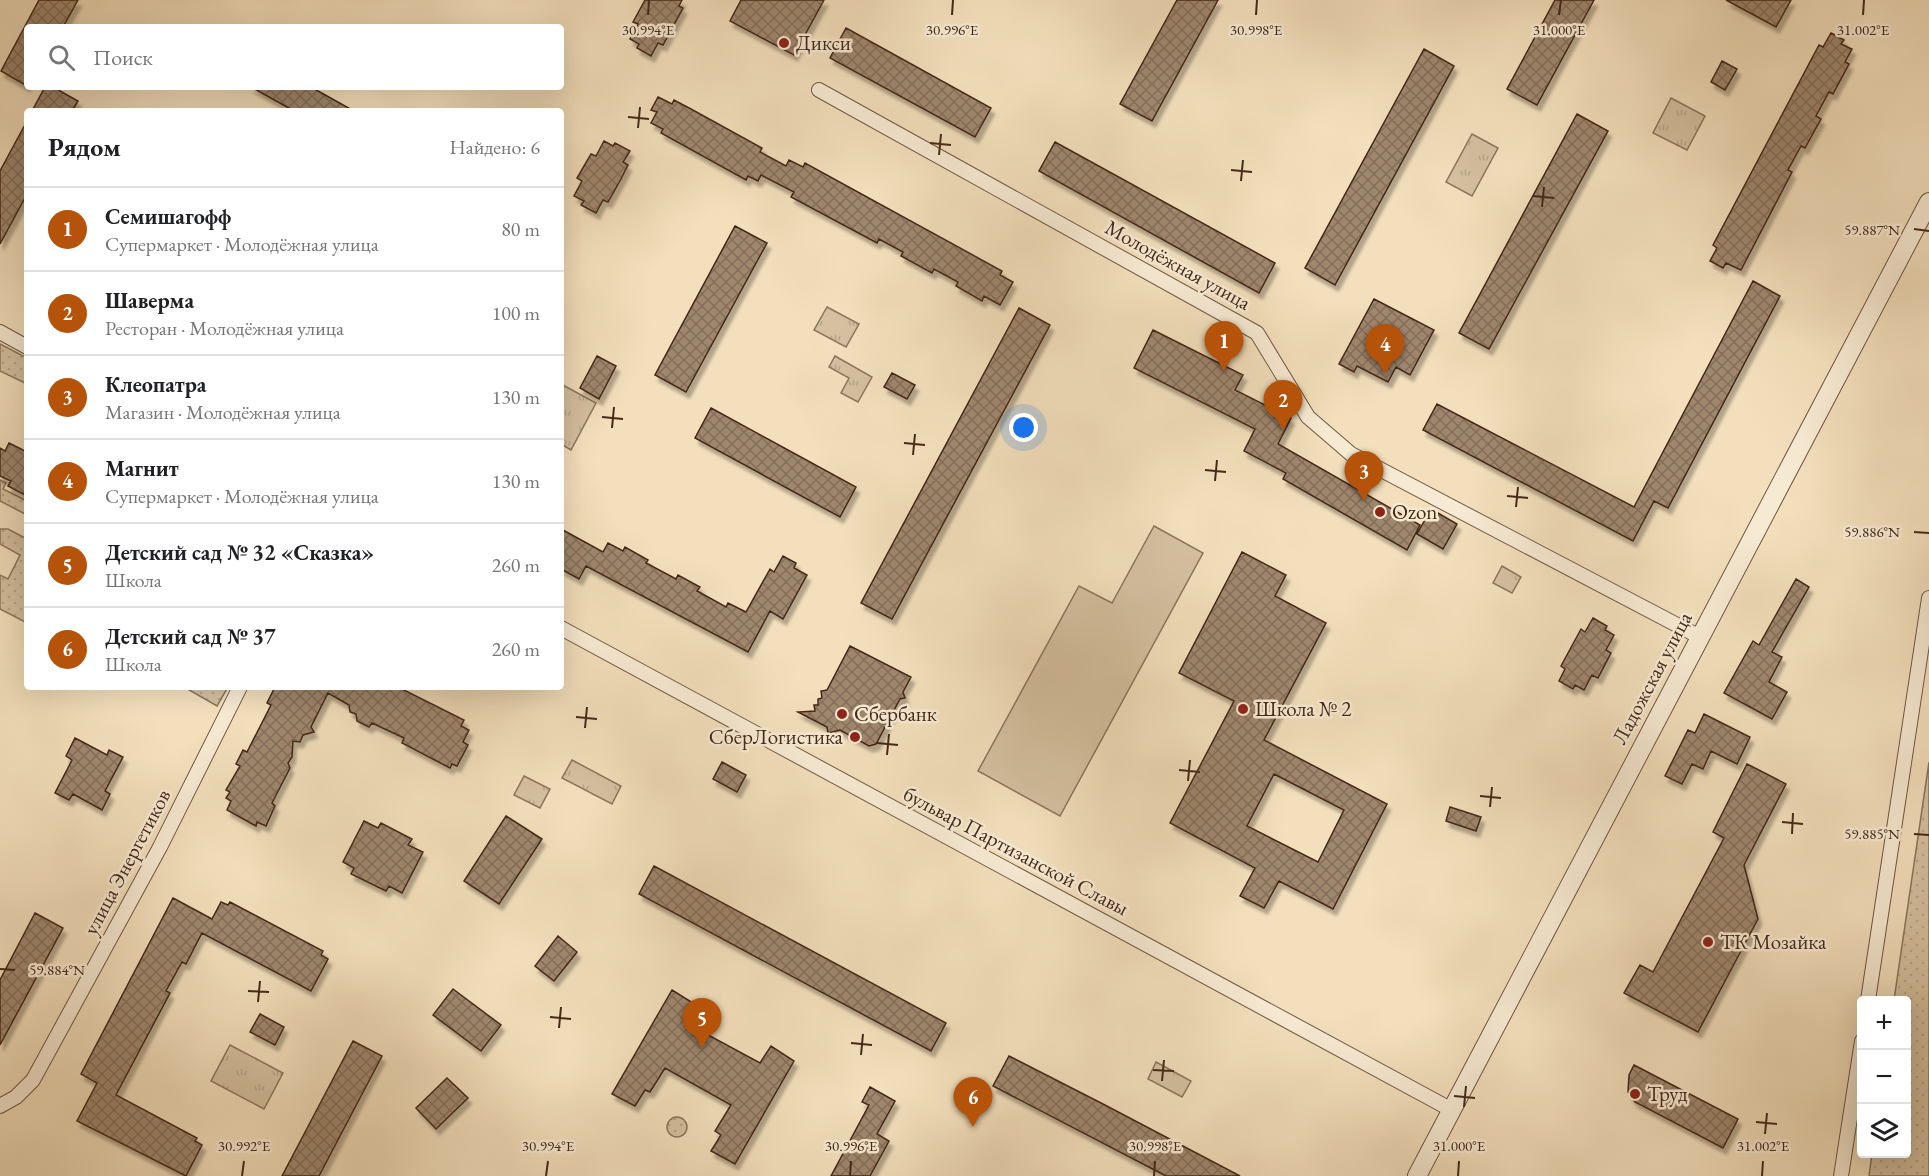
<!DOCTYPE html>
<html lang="ru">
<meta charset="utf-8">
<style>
:root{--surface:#fff;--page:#f2f2f2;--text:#202124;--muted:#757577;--line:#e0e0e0;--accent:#b45309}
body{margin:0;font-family:"EB Garamond",serif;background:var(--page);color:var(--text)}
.controls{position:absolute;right:18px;bottom:18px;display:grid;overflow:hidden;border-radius:6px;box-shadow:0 6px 24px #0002}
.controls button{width:54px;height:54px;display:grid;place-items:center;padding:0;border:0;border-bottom:2px solid var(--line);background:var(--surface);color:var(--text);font:30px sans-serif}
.you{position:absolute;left:1024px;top:428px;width:21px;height:21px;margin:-15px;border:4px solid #fff;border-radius:50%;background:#1a73e8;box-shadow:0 0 0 9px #1a73e833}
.badge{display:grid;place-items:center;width:39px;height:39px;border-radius:50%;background:var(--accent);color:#fff;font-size:20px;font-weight:700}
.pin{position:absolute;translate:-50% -50px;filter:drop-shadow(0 2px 3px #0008)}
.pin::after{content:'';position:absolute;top:32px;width:21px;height:18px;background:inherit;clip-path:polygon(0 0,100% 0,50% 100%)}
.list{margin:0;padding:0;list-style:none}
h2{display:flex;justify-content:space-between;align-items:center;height:78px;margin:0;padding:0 24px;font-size:26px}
h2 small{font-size:20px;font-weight:400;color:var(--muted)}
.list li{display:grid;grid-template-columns:39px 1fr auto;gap:18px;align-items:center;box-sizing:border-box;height:84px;padding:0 24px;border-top:2px solid var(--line)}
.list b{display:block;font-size:22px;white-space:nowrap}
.list p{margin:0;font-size:20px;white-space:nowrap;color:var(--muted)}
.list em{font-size:20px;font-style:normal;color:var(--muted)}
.icon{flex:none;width:33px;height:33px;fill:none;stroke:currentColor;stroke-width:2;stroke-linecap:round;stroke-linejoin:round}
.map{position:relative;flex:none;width:1929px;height:1176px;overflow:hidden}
.search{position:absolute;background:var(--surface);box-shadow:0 6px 24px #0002;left:24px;top:24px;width:540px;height:66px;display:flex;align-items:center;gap:15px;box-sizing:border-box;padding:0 21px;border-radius:6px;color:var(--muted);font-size:22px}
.panel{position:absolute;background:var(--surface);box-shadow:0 6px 24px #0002;left:24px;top:108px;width:540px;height:582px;border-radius:6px}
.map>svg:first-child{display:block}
.grass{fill:url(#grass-dots);stroke:#8c745c;stroke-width:1.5}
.park{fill:url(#park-tufts);stroke:#8c745c;stroke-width:1.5}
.garden{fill:#d5c0a0;stroke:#8c745c;stroke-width:1.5}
.building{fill:url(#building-cross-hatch);stroke:#442819;stroke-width:1.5;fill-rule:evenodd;filter:url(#shadow)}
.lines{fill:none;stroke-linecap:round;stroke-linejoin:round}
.minor-casing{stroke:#705642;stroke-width:16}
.tertiary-casing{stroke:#705642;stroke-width:20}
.minor{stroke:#f7ead3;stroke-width:14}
.tertiary{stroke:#f7ead3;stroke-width:18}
.ticks{fill:none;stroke:#442819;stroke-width:2}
.poi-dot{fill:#8f2418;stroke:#f7ead3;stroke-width:2}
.labels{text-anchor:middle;stroke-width:5;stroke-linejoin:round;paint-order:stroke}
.poi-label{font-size:21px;fill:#442819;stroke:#f7ead3;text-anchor:start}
.street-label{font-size:21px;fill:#442819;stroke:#f7ead3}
.ticks-label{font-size:15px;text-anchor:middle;fill:#442819;stroke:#f7ead3;stroke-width:5;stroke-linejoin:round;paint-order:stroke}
</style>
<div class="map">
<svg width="1929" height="1176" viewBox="0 0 1929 1176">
<defs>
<pattern id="grass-dots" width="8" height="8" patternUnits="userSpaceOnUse" patternTransform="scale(1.5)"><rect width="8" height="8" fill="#d5c0a0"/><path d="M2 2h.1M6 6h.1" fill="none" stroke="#b8a589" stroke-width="1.8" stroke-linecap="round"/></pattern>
<pattern id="park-tufts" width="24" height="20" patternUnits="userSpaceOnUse" patternTransform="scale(1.5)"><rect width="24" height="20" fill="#d5c0a0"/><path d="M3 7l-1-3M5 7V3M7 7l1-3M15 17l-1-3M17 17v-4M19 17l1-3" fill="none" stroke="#b8a589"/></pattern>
<pattern id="building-cross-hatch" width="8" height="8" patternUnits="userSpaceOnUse" patternTransform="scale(1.5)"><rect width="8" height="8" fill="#9f876e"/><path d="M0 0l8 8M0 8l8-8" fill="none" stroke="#836e5a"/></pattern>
<filter id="shadow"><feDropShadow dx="3.5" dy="6" stdDeviation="1.5" flood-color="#0004"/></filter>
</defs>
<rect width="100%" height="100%" fill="#f3dfbc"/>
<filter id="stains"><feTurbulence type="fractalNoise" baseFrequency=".00333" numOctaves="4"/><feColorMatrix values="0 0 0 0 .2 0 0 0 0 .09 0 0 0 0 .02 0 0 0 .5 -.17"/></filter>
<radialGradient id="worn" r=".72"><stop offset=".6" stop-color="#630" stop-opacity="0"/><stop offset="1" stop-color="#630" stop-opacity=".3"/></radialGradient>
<path class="grass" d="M0,344L27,358V384L0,371Z
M0,480L6,483L3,489L27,501V515L0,501Z
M0,529H8L27,539V623L0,609V575L8,579L20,555L0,544Z
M184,687H228L217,706Z
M1929,762V1176H1869L1872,1154H1906V1000H1894Z
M667 1127a10 10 0 1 1 20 0a10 10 0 1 1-20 0Z"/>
<path class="park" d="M1671,98L1705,116L1687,150L1653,133Z
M1472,134L1498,148L1472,196L1446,182Z
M827,307L859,324L846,347L814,330Z
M835,356L872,377L858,402L841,393L849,378L829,367Z
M561,384L596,403L571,450L561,444Z
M1502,566L1521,577L1512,593L1493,583Z
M572,760L621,786L612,804L562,778Z
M524,776L550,789L540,808L514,795Z
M230,1045L283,1073L264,1109L211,1081Z
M1156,1062L1191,1081L1182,1097L1148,1079Z"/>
<path class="garden" d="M1154,526L1203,553L1060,816L978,771L1079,586L1112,603Z"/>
<path class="building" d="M39,0H78L63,27H27V86L1,71Z
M645,0H682L679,6L683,8L663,45L658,43L651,56L637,48L639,44L630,39L638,24L633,22Z
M741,0H824L794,55L730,21Z
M1177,0H1218L1152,121L1120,104Z
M1555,0H1594L1537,105L1507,89Z
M1726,0H1791L1776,27Z
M846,28L991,108L975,137L830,58Z
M1831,33L1844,40L1841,44L1852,49L1845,62L1849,64L1833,94L1829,92L1816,116L1821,119L1805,148L1801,146L1788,170L1792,172L1741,270L1726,263L1723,268L1710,261L1717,248L1713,245L1819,45L1823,47Z
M1424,49L1454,66L1335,285L1305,268Z
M1722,61L1737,69L1725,90L1711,82Z
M45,87H53L78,101L72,111H32Z
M251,87H311L354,111H294Z
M658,97L672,104L674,100L691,109L762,148L760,152L786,166L789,160L803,167L805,163L1002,271L1000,275L1013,282L1000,305L984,296L982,301L956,286L958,282L934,269L932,273L901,256L903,252L879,239L877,243L791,197L794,192L761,175L758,181L748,176L746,180L661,133L663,129L651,123L657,112L651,110Z
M1577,114L1608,131L1489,349L1459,333Z
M27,121V194L0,244V171Z
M604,141L613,146L615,143L630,151L623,162L628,165L621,179L608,202L603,200L596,213L581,205L584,201L574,196L582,181L577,178L591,154L596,156Z
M1055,142L1275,263L1259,293L1039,171Z
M735,226L767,243L686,392L655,375Z
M1753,281L1780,296L1668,508L1654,501L1633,541L1423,430L1437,404L1634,507Z
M1374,299L1434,330L1410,375L1396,367L1388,382L1357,366L1354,372L1339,364Z
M1019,308L1050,325L892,619L861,603Z
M1153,330L1243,375L1235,390L1291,418L1278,444L1420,525L1407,550L1283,479L1286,473L1244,451L1255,429L1134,368Z
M597,356L616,366L599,399L580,388Z
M892,373L915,385L907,399L884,387Z
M711,408L856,487L840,517L695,438Z
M9,443L27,452V496L8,486L11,481L0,476V448L5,451Z
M1431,509L1457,524L1443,549L1417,534Z
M561,529L603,552L608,543L623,551L625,547L648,560L646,563L676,579L678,575L700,587L697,591L726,607L728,603L746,612L770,569L774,572L783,556L796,563L794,568L807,575L783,619L770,611L748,652L586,566L579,579L561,569Z
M1242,552L1286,575L1275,596L1326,623L1264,740L1387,804L1333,909L1279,881L1264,908L1240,896L1255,868L1170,823L1234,701L1179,673ZM1274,774L1344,810L1318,862L1247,826Z
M1796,579L1809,587L1772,652L1782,657L1769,682L1787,692L1772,719L1724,693L1753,641L1759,645Z
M1593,618L1607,626L1605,630L1614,635L1606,650L1611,653L1598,678L1592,675L1584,690L1575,685L1573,689L1559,681L1565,669L1561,666L1581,629L1585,632Z
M850,646L911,677L903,692L905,698L900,699L876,744L869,746L840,730L828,733L827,727L798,712L815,711L814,705H818V699L822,698L821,691L827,690Z
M275,687H398L464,720L461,726L469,730L463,742L468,745L457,766L452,764L450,768L402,743L404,738L372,723L369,727L357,721L356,714L350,712L349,705L328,693L311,727L314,732L303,735L300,742L293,741L292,757L288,763L290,768L272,803L275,806L266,826L257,822L256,826L227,810L231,801L226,798L230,792L226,790L240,766L236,764L243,750L247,752L271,705L267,703Z
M1704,714L1750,737L1737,764L1711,751L1703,769L1692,764L1682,784L1665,776L1688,730L1695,733Z
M75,738L107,755L109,750L123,757L105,791L110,794L102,810L73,794L69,800L55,793L72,760L66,756Z
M722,762L746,775L737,792L713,779Z
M1747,764L1786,784L1744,865L1758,919L1698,1032L1624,993L1640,965L1653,972L1724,838L1713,832Z
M1450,807L1481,817L1476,831L1446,821Z
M506,816L542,839L499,904L464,881Z
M364,821L378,828L381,823L412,839L408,845L423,852L402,893L389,886L386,891L351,874L354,868L343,862Z
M654,866L946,1023L931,1051L639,894Z
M173,898L212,919L221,902L228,905L230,902L323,951L321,955L328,959L311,991L202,933L186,964L182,962L166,991L170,993L116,1095L197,1138L195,1141L202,1145L186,1176L77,1121L97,1083L81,1074Z
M35,913L63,928L0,1045V980Z
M558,936L577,952L554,981L535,966Z
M453,989L501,1025L481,1051L433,1015Z
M672,990L693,1003L684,1022L760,1063L771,1046L794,1061L735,1164L711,1151L721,1135L715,1131L731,1105L665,1068L650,1092L645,1090L635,1106L612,1094Z
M260,1014L284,1027L275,1045L250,1032Z
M353,1041L382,1056L319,1176H282Z
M1009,1056L1103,1104L1240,1176H1166L993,1086Z
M1634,1065L1738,1119L1723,1148L1635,1102L1628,1092L1629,1075Z
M447,1078L468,1098L436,1129L416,1108Z
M870,1087L895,1101L877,1134L889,1141L870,1176H831L869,1105L862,1102Z"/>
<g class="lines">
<defs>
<path id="minor" d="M819,90L1257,333L1308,417L1351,454L1700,637
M0,332L27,347
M561,628L1452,1110
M1868,1000L1929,598
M0,1106L16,1097L33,1080L160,847L240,687
M1841,1176L1862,1041"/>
<path id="tertiary" d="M1417,1176L1929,202"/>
</defs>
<use href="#minor" class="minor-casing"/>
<use href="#tertiary" class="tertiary-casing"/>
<use href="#minor" class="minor"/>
<use href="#tertiary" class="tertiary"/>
</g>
<path class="ticks" d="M648,15L649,0M952,15L953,0M1256,15L1257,0M1559,15L1561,0M1863,15L1864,0M628,117L649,119M638,128L640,107M930,143L951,145M939,155L941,134M1231,170L1252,172M1241,181L1243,160M1533,196L1554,198M1542,207L1544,187M1914,229L1929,231M602,417L623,419M612,428L614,407M904,443L925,445M913,455L915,434M1205,470L1226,472M1215,481L1217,460M1507,496L1528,498M1516,507L1518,487M1914,532L1929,533M576,717L597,719M585,728L587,707M877,743L898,745M887,755L889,734M1179,770L1200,772M1188,781L1190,760M1480,796L1501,798M1490,807L1492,787M1782,822L1803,824M1792,834L1793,813M1914,834L1929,835M0,969L15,970M248,991L269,992M258,1002L260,981M550,1017L571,1019M559,1028L561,1007M851,1043L872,1045M861,1055L863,1034M1153,1070L1174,1071M1162,1081L1164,1060M1454,1096L1475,1098M1464,1107L1466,1086M1756,1122L1777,1124M1765,1134L1767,1113M242,1176L244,1161M546,1176L548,1161M850,1176L851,1161M1154,1176L1155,1161M1458,1176L1459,1161M1762,1176L1763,1161"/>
<g class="poi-dot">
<circle cx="784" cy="43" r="6"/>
<circle cx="1380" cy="512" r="6"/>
<circle cx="1243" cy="709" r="6"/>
<circle cx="842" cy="714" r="6"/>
<circle cx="855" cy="737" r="6"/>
<circle cx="1708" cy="942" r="6"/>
<circle cx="1635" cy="1094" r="6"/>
</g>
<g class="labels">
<g class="poi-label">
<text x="796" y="50">Дикси</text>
<text x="1392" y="519">Ozon</text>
<text x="1255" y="716">Школа № 2</text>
<text x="854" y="721">Сбербанк</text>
<text x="843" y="744" text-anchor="end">СберЛогистика</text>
<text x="1720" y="949">ТК Мозайка</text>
<text x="1647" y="1101">Труд</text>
</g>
<g class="street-label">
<text transform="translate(1178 265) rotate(29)" y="7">Молодёжная улица</text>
<text transform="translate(1652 678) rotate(-62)" y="7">Ладожская улица</text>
<text transform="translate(1016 851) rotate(28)" y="7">бульвар Партизанской Славы</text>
<text transform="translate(127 862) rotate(-62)" y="7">улица Энергетиков</text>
</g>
</g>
<g class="ticks-label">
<text x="648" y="35">30.994°E</text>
<text x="952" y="35">30.996°E</text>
<text x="1256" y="35">30.998°E</text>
<text x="1559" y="35">31.000°E</text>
<text x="1863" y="35">31.002°E</text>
<text x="1872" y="235">59.887°N</text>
<text x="1872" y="537">59.886°N</text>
<text x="1872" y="839">59.885°N</text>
<text x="57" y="975">59.884°N</text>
<text x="244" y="1151">30.992°E</text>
<text x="548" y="1151">30.994°E</text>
<text x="851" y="1151">30.996°E</text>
<text x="1155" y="1151">30.998°E</text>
<text x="1459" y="1151">31.000°E</text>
<text x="1763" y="1151">31.002°E</text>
</g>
<rect width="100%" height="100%" filter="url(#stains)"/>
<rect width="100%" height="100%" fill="url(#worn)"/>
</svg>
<div class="controls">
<button>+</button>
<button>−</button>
<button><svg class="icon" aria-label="layers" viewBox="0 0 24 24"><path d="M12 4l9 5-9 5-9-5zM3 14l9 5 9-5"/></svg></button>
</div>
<div class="you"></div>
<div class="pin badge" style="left:1224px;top:371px">1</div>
<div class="pin badge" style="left:1283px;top:430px">2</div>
<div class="pin badge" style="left:1364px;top:501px">3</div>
<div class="pin badge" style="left:1385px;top:374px">4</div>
<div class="pin badge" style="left:702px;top:1048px">5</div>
<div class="pin badge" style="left:973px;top:1127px">6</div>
<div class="search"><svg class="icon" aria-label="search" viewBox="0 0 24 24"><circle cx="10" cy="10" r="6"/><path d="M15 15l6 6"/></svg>Поиск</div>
<section class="panel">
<h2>Рядом<small>Найдено: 6</small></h2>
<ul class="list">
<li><span class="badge">1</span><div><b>Семишагофф</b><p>Супермаркет · Молодёжная улица</p></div><em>80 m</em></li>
<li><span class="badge">2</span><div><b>Шаверма</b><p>Ресторан · Молодёжная улица</p></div><em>100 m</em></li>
<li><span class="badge">3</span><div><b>Клеопатра</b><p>Магазин · Молодёжная улица</p></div><em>130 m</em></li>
<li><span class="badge">4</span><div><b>Магнит</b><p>Супермаркет · Молодёжная улица</p></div><em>130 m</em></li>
<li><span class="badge">5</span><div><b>Детский сад № 32 «Сказка»</b><p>Школа</p></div><em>260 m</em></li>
<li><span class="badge">6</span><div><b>Детский сад № 37</b><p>Школа</p></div><em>260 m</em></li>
</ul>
</section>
</div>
